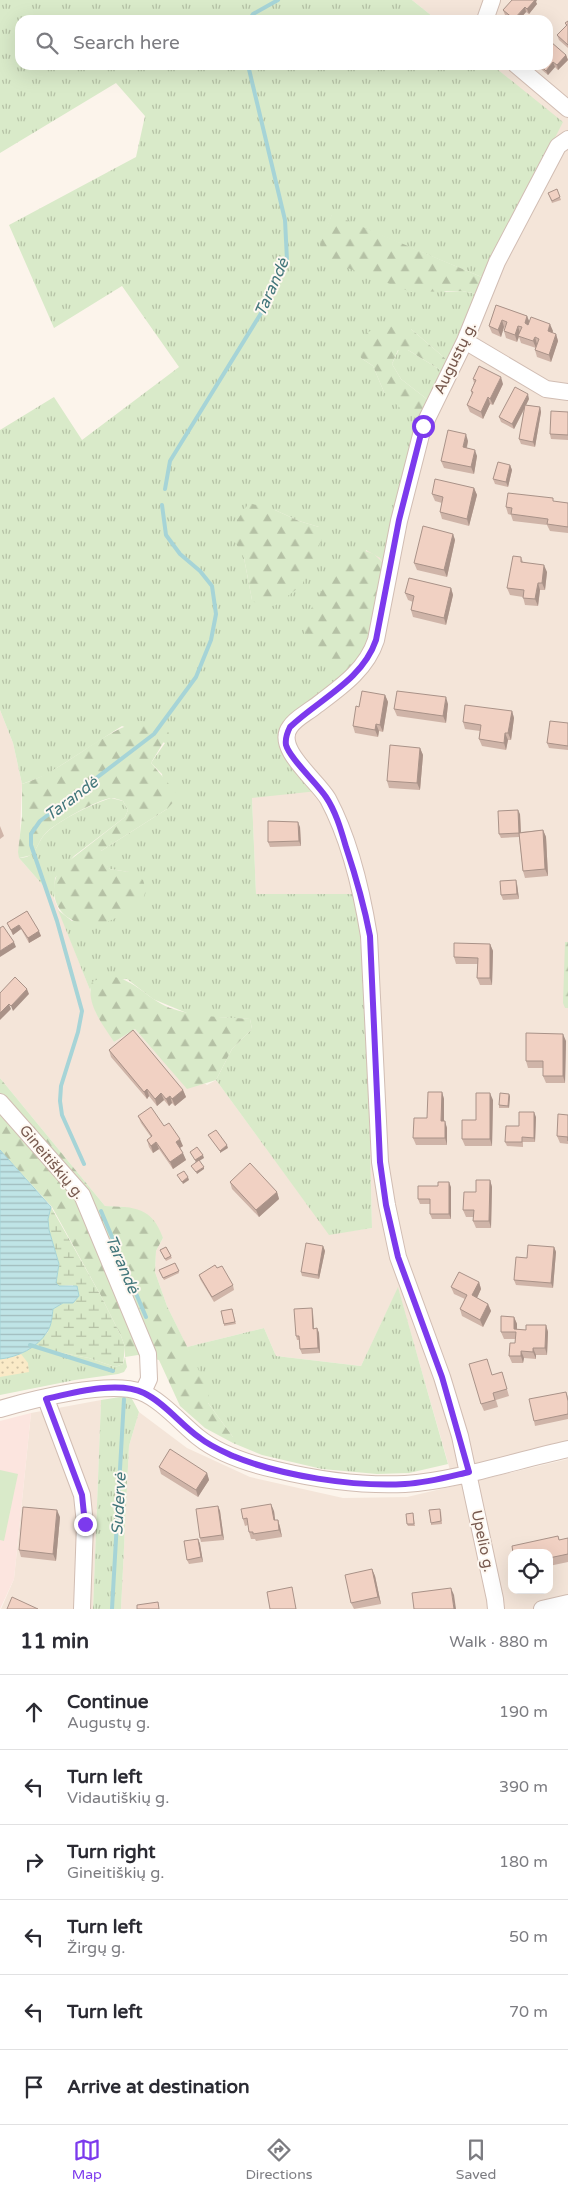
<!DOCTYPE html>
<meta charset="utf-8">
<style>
:root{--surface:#fff;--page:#f7f7f7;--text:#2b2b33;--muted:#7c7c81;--line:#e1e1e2;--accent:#7c3aed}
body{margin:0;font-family:"Varela Round",sans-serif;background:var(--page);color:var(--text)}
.controls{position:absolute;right:15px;bottom:15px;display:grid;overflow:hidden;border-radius:10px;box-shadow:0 5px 20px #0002}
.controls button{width:45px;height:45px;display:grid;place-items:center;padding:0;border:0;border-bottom:1px solid var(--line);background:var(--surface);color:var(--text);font:25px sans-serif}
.stop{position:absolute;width:15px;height:15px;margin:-11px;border:4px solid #7c3aed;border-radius:50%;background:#fff}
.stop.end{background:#7c3aed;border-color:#fff;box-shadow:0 1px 5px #0008}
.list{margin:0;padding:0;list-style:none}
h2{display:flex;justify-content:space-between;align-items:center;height:65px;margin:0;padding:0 20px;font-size:21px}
h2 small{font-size:16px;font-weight:400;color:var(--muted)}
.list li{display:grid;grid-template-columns:32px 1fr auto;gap:15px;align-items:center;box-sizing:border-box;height:75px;padding:0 20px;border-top:1px solid var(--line)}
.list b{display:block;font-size:19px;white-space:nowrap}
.list p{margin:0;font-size:16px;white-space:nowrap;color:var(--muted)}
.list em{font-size:16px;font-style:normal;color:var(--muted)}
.icon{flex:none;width:28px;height:28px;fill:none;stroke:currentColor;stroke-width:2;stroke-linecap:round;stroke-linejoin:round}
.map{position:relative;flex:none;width:568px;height:1609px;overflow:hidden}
.search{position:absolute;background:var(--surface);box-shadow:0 5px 20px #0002;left:15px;right:15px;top:15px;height:55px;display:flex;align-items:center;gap:12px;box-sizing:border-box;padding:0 18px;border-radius:15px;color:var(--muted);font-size:19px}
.sheet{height:515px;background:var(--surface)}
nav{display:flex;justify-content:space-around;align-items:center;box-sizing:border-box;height:70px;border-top:1px solid var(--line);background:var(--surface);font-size:14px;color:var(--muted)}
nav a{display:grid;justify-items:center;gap:2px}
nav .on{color:var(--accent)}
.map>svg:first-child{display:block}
.residential{fill:#f4e5d9;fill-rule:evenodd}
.commercial{fill:#fce5df}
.grass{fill:url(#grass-tufts);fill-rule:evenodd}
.forest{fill:url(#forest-firs)}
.wetland{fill:url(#wetland-marsh)}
.sand{fill:url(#sand-dots)}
.pitch{fill:#d9eac9}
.water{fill:url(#water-rules);stroke:#a6d4d7}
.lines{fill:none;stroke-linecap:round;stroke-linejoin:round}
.stream{stroke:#a6d4d7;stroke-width:4}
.minor-casing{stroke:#d1bdb3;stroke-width:18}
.minor{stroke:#fff;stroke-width:16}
.wall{fill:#cfb4a8}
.shaded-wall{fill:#a99288}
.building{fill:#f1d1c3;stroke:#a99288}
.route{stroke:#7c3aed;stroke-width:6}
.labels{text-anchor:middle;stroke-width:4;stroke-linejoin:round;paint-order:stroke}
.street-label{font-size:15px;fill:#77594e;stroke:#fef8f1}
.water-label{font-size:16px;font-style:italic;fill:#42767b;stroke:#fef8f1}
</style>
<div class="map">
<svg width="568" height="1609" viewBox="0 0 568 1609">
<defs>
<pattern id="grass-tufts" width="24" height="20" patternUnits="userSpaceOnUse" patternTransform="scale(1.25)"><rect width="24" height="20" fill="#d9eac9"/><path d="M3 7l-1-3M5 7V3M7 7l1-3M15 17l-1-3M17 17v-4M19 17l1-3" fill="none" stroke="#b5c1a5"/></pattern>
<pattern id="forest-firs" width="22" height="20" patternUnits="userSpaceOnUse" patternTransform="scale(1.25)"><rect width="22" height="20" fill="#d9eac9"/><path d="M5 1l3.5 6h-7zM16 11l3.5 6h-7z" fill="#b5c1a5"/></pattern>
<pattern id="wetland-marsh" width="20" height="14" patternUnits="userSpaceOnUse" patternTransform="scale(1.25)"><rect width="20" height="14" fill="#d9eac9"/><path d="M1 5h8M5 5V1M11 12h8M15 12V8" fill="none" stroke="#b5c1a5"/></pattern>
<pattern id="sand-dots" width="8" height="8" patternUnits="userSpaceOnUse" patternTransform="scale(1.25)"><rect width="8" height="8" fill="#faeac7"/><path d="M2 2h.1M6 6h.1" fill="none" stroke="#cfc1a4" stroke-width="1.8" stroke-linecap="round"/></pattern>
<pattern id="water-rules" width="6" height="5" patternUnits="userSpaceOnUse" patternTransform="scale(1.25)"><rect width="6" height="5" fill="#bfe4e6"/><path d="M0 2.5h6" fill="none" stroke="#a0bcbd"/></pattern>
</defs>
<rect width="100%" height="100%" fill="#fcf4eb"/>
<path class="residential" d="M412,0H568V1441L450,1470L398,1288L361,1366L276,1356L264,1328L187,1347L167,1306L155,1272L156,1251L163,1238L126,1207L105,1206L0,1078V710L13,743L22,784L19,858L54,898L90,990L96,1013L114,1042L135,1029L155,1052L207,1085L216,1080L329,1234L372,1228L367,1012L356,894H256L252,798L286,753L416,426L484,278L562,123L492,65H548V20H437Z
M101,1400L93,1609H1L14,1579L31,1413Z
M139,1412L187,1448L250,1477L343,1498L407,1497L568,1459V1609H121L129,1446ZM512,1553H549V1590H512Z"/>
<path class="commercial" d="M31,1413L14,1579L0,1609V1421Z"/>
<path class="grass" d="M0,0H412L437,20H20V65H492L563,122L484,278L332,215L321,244L446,292L462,291L477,294L447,360L411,329L361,358L373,366L384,392L422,415L383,563L380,558L366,550L348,672L286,722L318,791L252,798L256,894H356L367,1012L372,1228L329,1235L216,1080L232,1049L252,1029L250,1019L194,1016L153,999L127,979L93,982L90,990L58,910L72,921L129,872L110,869L101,862V851L167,809L162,774L151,763L165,743L122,726L46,775L22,784L13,743L0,710V430L54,397L82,440L179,367L122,286L54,328L9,225L136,157L145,116L116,83L0,153ZM275,510L299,521L319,527L252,600L244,558Z
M399,349L408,350L442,371L428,400L401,379L392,364Z
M111,798L123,801L128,810L125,817L74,856L55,878L54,898L19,858C38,858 36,842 46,833C61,819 92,804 111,798Z
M398,1287L448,1464L409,1473L377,1474L322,1469L262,1455L233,1443V1437L208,1403L187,1347L264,1328L276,1356L361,1366Z
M32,1347L89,1358L115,1367L123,1364L125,1357L127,1367L124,1372L118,1374L75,1380L0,1395V1359L21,1354Z
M120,1397H131L139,1412L129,1446L121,1609H93L101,1400Z"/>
<path class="forest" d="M332,214L484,278L477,294L462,291L411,292L324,259L320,244Z
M380,325L411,329L447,360L442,371L408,350H398L392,364L401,379L428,400L422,415L401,409L384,392L373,366L361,358L357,339Z
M249,503L275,510L299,521L319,527L325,532L302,585L276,605L262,608L252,600L244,558L234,540L237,520Z
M356,548L374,554L383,563C376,600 374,643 348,672L321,662L308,644L302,624L345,552Z
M140,721L158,724L169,733L151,763L179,796L167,809L101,851L102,862L110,869L129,872L143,880C149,897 142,902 128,911C118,917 108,923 96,924C61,927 44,897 60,868L125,817L128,810L123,801C120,800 115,798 112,798C100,798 51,825 44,835C39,841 37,849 32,855L19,858L18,852L22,817V784C65,771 96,734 140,721Z
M565,942H568V1008H565L563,1003Z
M105,976C133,976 145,998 170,1008C196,1017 222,1017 250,1019L252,1029L232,1049L216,1080L187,1089L135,1029L114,1042C103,1025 85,1003 92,982Z
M0,1078L105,1206C135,1207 152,1207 163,1238L156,1251L155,1272L167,1306L209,1391L208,1403L233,1437V1443L205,1428L180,1406L159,1360L138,1355L125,1357V1347L121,1336L101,1296L52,1207L0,1150Z"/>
<path class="wetland" d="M51,1207L101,1296L121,1336L125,1347L123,1364L115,1367L89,1358L32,1347L48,1332L53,1309L63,1303H73V1285L59,1286L56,1283L59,1264L49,1230L48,1219Z"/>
<path class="sand" d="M21,1354L28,1363L29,1372L0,1377V1359Z"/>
<path class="pitch" d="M0,1470L18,1474L4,1541L0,1540Z"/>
<path class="water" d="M0,1150L51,1207L48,1219L49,1230L59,1264L56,1283L59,1286H77L79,1296L73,1303H63L53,1309C52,1316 52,1325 47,1332C37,1348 18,1357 0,1359Z"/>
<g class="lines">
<path class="stream" d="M249,20L253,14L278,0
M165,489L170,461L263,310L287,260L285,220L248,65
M84,1164L62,1115L60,1101L61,1086L78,1032L82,1011L57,921L31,845V834L40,821L154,734L196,677L211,640L216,614L212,586L200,571L180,554L166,535L162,505
M101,1211L146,1317
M30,1345L113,1371
M112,1609L124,1399"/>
<defs>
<path id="minor" d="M485,20L492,0
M516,65L568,109
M465,341L546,389L568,392
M0,1102L82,1195L148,1354L149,1379L143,1392
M46,1399L82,1495L85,1524L82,1609
M0,1409C34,1399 109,1380 141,1392C160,1399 182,1424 198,1437C219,1454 250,1464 277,1470C319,1480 362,1486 405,1484C456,1481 517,1460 568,1449
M496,1609L495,1599L460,1436L442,1377L398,1257L387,1205L380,1162L369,936C362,893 349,838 328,799C317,780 274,748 290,727C295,719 305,714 313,708C338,689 366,671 376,640L399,521L423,427L465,341L497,262L558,146L568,139
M542,1609L568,1603"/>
</defs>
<use href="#minor" class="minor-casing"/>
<use href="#minor" class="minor"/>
</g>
<path class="wall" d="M536,2L537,4L529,14L526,12L519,20H511L505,15L503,10Z
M568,21V48L559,40L557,35L566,26L565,23Z
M566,55L568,60L558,70L555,67L548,75L536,65H548Z
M557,189L561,200L552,203L548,193Z
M496,305L527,316L529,322L553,331L552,333L556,334L558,341L551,362L537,357L535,350L536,348L521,343L519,337L517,342L506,338L504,331L505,328L504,327L501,337L492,333L489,326Z
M473,379L503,384L493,405L490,404L483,419L470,412L467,405L472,395L471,391L474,383Z
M529,399L526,405L540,407L541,412L535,447L521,444L519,439L525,408L514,429L501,422L499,417Z
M568,412V440L551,439L550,434Z
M468,441L467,448L477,456L474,474L444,468L441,461Z
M510,465L512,470L508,487L495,484L493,479Z
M474,488L477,495L469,526L442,519L440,512L442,503L435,501L432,494Z
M554,502L568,503V533L550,531L547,525L513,521L511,515L508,514L506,507Z
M453,534L455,540L447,577L417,570L414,563Z
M521,557L523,562L547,572L545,590H540L538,606L525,605L523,597L510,595L507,588Z
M451,588L453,595L446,625L413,617L411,610L413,602L408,600L405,593Z
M385,695L388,702L383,732L379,731L378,737L355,733L353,726L359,707Z
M448,704L446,723L397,716L394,709Z
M512,711L514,718L511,740H508L506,750L482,746L479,739L480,731L465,729L463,722Z
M568,723V750L549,748L547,743Z
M420,748L423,755L420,790L389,788L387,781Z
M520,814L521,832L543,830L546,837L548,876L525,878L523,871L519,837L501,838L499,834Z
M0,826L4,836L0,839Z
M300,827L301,846L270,847L268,842Z
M517,884L519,899L503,900L501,895Z
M27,911L41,936L29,943L21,929L13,935L7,923Z
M490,944L493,951L492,985H480L477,978L478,964H456L454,957Z
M566,1041L565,1083H546L543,1076V1068H528L526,1061Z
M109,1050L183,1090L186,1097L175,1106L172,1103L169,1106L164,1100L157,1106L149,1096L147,1099L111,1057Z
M442,1092L444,1099V1121L447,1128V1145H416L413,1138L427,1118Z
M510,1096L509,1108H499V1105Z
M493,1100L492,1146H465L462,1139Z
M568,1115V1144L560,1143L557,1136Z
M138,1116L164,1126L183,1146L180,1148L186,1160L173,1169L159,1149L153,1153L149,1147L147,1140L151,1137L141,1123Z
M536,1117L535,1142H523V1147L507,1146L505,1142L519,1126Z
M490,1180L492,1187L491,1228H476L473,1221V1217H466L463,1210L476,1192Z
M230,1182L277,1192L279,1199L259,1217L232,1189Z
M451,1187V1219H432L430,1214V1204H420L418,1199Z
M323,1246L325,1251L319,1279L302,1276L301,1272Z
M166,1247L172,1258L166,1261L160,1250Z
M554,1247L556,1252L553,1288L516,1285L514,1280Z
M175,1263L179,1273L164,1280L159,1270Z
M217,1268L233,1285L234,1290L214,1302L200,1279L199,1275Z
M479,1282L481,1289L477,1298L488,1304L491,1311L483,1327L462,1316L460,1309L465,1299L454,1294L451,1287Z
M312,1308L313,1313L314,1329L317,1328L319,1333L320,1353L302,1354L300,1349V1340H297L296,1336Z
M232,1309L236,1324L224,1326V1324Z
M514,1317L517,1324V1329L526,1330L546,1325L548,1332L547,1355H536V1359L524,1358L523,1363H512L509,1356L515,1343L516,1339H504L501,1332Z
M502,1372L509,1396L496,1400L498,1407L484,1411L481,1404Z
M566,1392L568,1397V1419L535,1426L534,1421Z
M159,1467L207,1473L209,1480L198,1497L161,1474Z
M218,1506L220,1511L224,1540L201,1542L200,1538Z
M274,1511L275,1520H278L280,1527L282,1537L256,1541L255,1539H251L249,1532L248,1525L245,1526L243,1519Z
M441,1511L442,1524L431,1525V1523Z
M413,1513L415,1526H408L407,1524Z
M60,1517L56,1561L21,1557L19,1550Z
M558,1536L559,1540L568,1538V1562L549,1566V1553Z
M198,1539L200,1544L203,1562L189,1564L187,1560Z
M372,1569L375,1576L381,1604L354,1609L351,1603Z"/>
<path class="shaded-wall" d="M534,0H537L536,2L537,4L529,14L527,9Z
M525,7L526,12L519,20H514Z
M566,55L568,60L558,70L557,65Z
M553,62L555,67L548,75L546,71Z
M527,316L530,323L527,330L525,323Z
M502,320L504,327L501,337L498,330Z
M550,324L553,331L550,338L548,331Z
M518,326L520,333L517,342L515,335Z
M556,334L558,341L551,362L549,355Z
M535,337L537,344L536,348L533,341Z
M501,377L503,384L493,405L490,399Z
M528,394L529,399L514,429L512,424Z
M488,397L490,404L483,419L481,412Z
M540,407L541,412L535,447L533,442Z
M466,434L468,441L465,454L463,447Z
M475,450L477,456L474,474L471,467Z
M510,465L512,470L508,487L506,482Z
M474,488L477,495L469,526L467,519Z
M453,534L455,540L447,577L444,570Z
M544,565L547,572L545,590L542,583Z
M538,583L540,590L538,606L535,599Z
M451,588L453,595L446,625L444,618Z
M385,695L388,702L383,732L380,725Z
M446,697L448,704L446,723L443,716Z
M512,711L514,718L511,740L508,733Z
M376,724L379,731L378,737L375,730Z
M505,733L508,740L506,750L504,743Z
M420,748L423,755L420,790L417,783Z
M518,810L520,814L521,837L519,833Z
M298,822L300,827L301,846L299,841Z
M543,830L546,837L548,876L545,869Z
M516,880L517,884L519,899L517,894Z
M19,925L21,929L13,935L11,930Z
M39,931L41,936L29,943L28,938Z
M14,942L16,947L0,957V951Z
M490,944L493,951L492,985L490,978Z
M27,989L29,994L13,1011L11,1006Z
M9,1004L11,1009L0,1020V1013Z
M563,1034L566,1041L565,1083L563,1076Z
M147,1089L149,1096L147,1099L144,1092Z
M183,1090L186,1097L175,1106L172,1099Z
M442,1092L444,1099V1128L441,1121Z
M161,1093L164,1100L157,1106L155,1099Z
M490,1093L493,1100L492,1146L490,1139Z
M509,1094L510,1096L509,1108L508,1106Z
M170,1096L172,1103L169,1106L166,1099Z
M534,1112L536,1117L535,1142L534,1138Z
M445,1121L447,1128V1145L445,1138Z
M180,1139L183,1146L178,1149L176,1142Z
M156,1142L159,1149L153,1153L151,1146Z
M227,1145L228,1148L220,1153V1151Z
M183,1153L186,1160L173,1169L170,1162Z
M203,1155L204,1158L196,1163L195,1160Z
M204,1167V1169L197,1174L196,1172Z
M188,1177L189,1180L183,1184L182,1182Z
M490,1180L492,1187L491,1228L489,1221Z
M449,1182L451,1187V1219L449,1214Z
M277,1192L279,1199L259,1217L256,1210Z
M323,1246L325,1251L319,1279L318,1275Z
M554,1247L556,1252L553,1288L551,1283Z
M479,1282L481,1289L475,1302L472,1295Z
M488,1304L491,1311L483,1327L480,1320Z
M312,1308L313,1313L314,1333L313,1329Z
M514,1317L517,1324V1335L514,1329Z
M546,1325L548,1332L547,1355L545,1348Z
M317,1328L319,1333L320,1353L318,1348Z
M533,1348L536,1355V1359L533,1352Z
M521,1351L524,1358L523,1363L521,1356Z
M207,1473L209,1480L198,1497L196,1490Z
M271,1504L274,1511L276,1527L274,1520Z
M218,1506L220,1511L224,1540L222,1535Z
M57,1510L60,1517L56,1561L53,1554Z
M278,1520L280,1527L282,1537L279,1530Z
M198,1539L200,1544L203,1562L201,1557Z
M372,1569L375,1576L381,1604L378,1597Z
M451,1588L454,1595L456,1609H454Z"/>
<path class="building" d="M512,0H535L527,9L525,7L514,19L503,10Z
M568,21V45L557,35L567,25L565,23Z
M551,42L566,55L557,65L553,62L546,71L540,65H548V45Z
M557,189L560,197L552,201L548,193Z
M496,305L527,316L525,323L528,325L531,317L550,324L548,331L556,334L549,355L535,350L539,339L535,337L533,341L518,336L522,327L518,326L515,335L504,331L507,322L502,320L498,330L489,326Z
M479,366L501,377L490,399L488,397L481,412L467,405L473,392L471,391L476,380L473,379Z
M515,387L528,394L512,424L499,417Z
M525,405L540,407L533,442L519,439Z
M551,411L568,412V435L550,434Z
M448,430L466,434L463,447L475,450L471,467L441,461Z
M498,462L510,465L506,482L493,479Z
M435,479L474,488L467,519L440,512L443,497L432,494Z
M508,493L553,498V501L568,503V527L547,524L548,519L511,514L512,508L506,507Z
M423,526L453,534L444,570L414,563Z
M513,556L521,557V562L544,565L542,583H538L535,599L523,598L524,590L507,588Z
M409,578L451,588L444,618L411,610L414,596L405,593Z
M362,691L385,695L380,725L376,724L375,730L353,726L356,706L359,707Z
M397,691L446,697L443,716L394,709Z
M465,705L512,711L508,733H505L504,743L479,739L481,725L463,722Z
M550,721L568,723V746L547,743Z
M390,745L420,748L417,783L387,781Z
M518,810L519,833L499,834L498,811Z
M268,821L298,822L299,841L268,842Z
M543,830L545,869L523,871L519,833Z
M516,880L517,894L501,895L500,881Z
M27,911L39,931L28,938L19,925L11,930L7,923Z
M3,926L14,942L0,951V928Z
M454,943L490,944V978H477L478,958L454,957Z
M15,977L27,989L11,1006L9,1004L0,1013V993Z
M133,1030L183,1090L172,1099L170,1096L166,1099L161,1093L155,1099L147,1089L144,1092L109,1050Z
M526,1033L563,1034V1076H543V1061H526Z
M428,1092H442L441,1121H445V1138H413L414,1118H427Z
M476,1093H490V1139H462V1120H476Z
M500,1093L509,1094L508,1106L499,1105Z
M151,1107L164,1126L169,1123L180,1139L176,1142L183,1153L170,1162L156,1142L151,1146L147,1140L152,1136L138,1116Z
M519,1112H534V1138L522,1137V1142H505L506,1126H519Z
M558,1114L568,1115V1141V1137L557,1136Z
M216,1130L227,1145L220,1151L208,1135Z
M197,1147L203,1155L195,1160L190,1152Z
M199,1160L204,1167L196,1172L191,1166Z
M250,1163L277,1192L256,1210L230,1182Z
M184,1171L188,1177L182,1182L177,1175Z
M476,1180H490L489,1221H473L474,1210H463L464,1192H476Z
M438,1182H449V1214H430V1199H418V1186H438Z
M306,1243L323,1246L318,1275L301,1272Z
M528,1245L554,1247L551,1283L514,1280L516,1257L527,1258Z
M166,1247L171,1256L165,1259L160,1250Z
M175,1263L179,1271L163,1278L159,1270Z
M215,1265L217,1268L222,1266L233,1285L212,1297L199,1275Z
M459,1272L479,1282L472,1295L488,1304L480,1320L460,1309L467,1295L451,1287Z
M312,1308L313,1329L317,1328L318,1348L300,1349L299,1336H296L294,1309Z
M232,1309L235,1322L224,1324L221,1311Z
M501,1316L514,1317V1329L526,1330V1325H546L545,1348H533V1352L521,1351V1356H509L510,1343H515L516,1332H501Z
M487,1359L492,1375L502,1372L507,1389L493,1393L495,1400L481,1404L469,1364Z
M566,1392L568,1401V1414L534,1421L529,1399Z
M170,1449L207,1473L196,1490L159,1467Z
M271,1504L274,1520H278L279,1530L253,1534V1532H249L247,1518L243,1519L241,1509Z
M218,1506L222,1535L200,1538L196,1509Z
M23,1507L57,1510L53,1554L19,1550Z
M440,1509L441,1521L431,1523L429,1510Z
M413,1513L414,1524H407L406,1514Z
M558,1536L559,1540L568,1538V1554L549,1558V1553H513L512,1546Z
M198,1539L201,1557L187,1560L184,1541Z
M372,1569L378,1597L351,1603L345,1575Z
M292,1587L296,1609H270L267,1592Z
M451,1588L454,1609H414L412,1593Z
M12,1597L38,1609H7Z
M158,1602L159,1609H137V1605Z"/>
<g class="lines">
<path class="route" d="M85,1524L82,1495L46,1399C72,1393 118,1380 144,1393C165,1403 181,1425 200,1438C210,1446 222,1451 233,1456C281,1476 354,1487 405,1484C427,1483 448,1477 469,1472L442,1377L398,1257L386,1205L380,1162L370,936C364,905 356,877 346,847C341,830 336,812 326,797C317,783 290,759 286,745C285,739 287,733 290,727C319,699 362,681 376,640L399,520L423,426"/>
</g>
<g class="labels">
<g class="street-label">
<text transform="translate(455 358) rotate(-64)" y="5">Augustų g.</text>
<text transform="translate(52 1162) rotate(50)" y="5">Gineitiškių g.</text>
<text transform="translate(483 1541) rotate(78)" y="5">Upelio g.</text>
</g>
<g class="water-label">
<text transform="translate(271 287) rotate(-66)" y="6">Tarandė</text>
<text transform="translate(71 798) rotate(-37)" y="6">Tarandė</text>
<text transform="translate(123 1264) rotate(67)" y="6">Tarandė</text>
<text transform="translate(118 1504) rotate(-87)" y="6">Sudervė</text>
</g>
</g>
</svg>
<div class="controls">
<button><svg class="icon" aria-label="locate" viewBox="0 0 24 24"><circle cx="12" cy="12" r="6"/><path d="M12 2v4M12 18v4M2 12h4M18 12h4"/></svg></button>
</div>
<div class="stop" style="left:423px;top:426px"></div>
<div class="stop end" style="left:85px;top:1524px"></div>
<div class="search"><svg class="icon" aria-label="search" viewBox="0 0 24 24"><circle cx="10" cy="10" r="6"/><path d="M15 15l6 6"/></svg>Search here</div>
</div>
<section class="sheet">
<h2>11 min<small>Walk · 880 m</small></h2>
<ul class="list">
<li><svg class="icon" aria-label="ahead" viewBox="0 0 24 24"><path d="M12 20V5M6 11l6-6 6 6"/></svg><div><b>Continue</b><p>Augustų g.</p></div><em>190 m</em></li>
<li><svg class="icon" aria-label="left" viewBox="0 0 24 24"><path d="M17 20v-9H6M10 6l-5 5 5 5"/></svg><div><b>Turn left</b><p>Vidautiškių g.</p></div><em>390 m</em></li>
<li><svg class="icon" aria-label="right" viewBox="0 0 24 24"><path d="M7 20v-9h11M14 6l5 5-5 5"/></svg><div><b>Turn right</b><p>Gineitiškių g.</p></div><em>180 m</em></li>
<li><svg class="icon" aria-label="left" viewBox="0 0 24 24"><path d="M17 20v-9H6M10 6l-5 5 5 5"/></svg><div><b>Turn left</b><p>Žirgų g.</p></div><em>50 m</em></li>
<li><svg class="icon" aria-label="left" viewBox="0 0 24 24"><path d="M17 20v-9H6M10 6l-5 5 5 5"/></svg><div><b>Turn left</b></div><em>70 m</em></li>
<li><svg class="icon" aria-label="arrive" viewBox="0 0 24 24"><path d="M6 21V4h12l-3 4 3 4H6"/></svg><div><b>Arrive at destination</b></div></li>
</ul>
</section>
<nav>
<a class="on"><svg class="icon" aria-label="map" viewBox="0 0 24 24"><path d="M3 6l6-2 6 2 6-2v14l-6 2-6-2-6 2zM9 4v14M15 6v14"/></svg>Map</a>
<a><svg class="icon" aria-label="directions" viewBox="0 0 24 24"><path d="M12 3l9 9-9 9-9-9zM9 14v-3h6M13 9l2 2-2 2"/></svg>Directions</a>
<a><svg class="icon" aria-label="saved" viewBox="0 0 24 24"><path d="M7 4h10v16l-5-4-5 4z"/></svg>Saved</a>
</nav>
